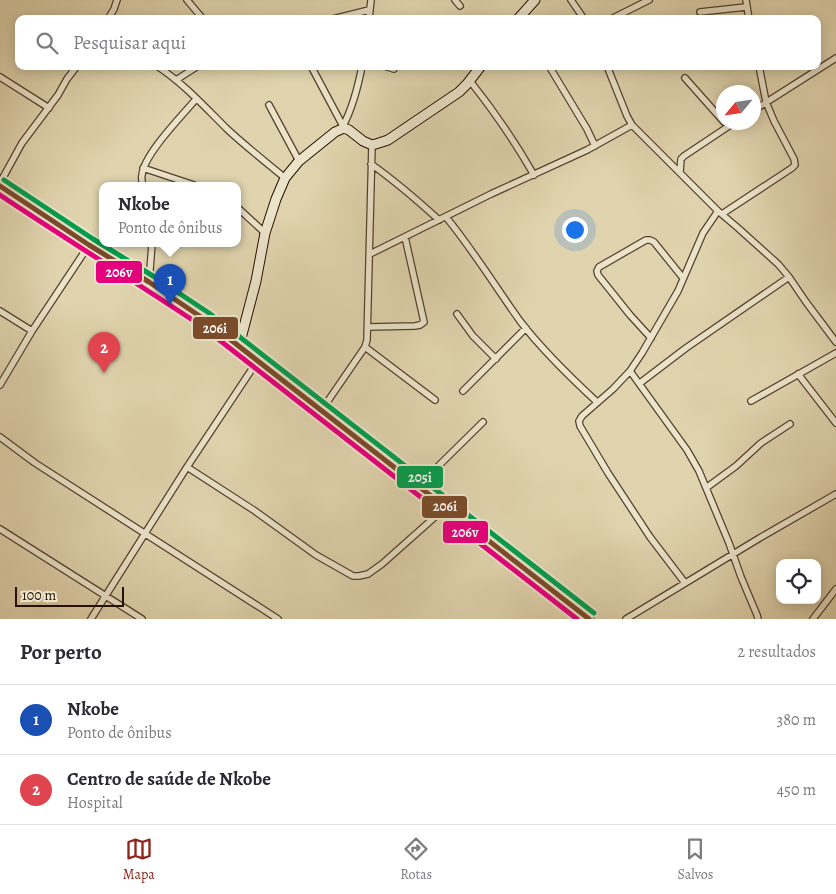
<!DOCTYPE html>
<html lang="pt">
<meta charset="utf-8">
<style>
:root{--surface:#fff;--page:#f7f7f7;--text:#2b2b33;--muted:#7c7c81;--line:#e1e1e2;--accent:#8f2418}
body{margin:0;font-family:Alegreya,serif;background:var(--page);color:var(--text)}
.controls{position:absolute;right:15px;bottom:15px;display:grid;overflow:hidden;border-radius:10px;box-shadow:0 2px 12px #0003}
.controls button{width:45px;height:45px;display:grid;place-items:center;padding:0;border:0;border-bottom:1px solid var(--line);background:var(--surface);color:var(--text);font:25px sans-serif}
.compass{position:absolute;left:716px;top:85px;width:45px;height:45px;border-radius:50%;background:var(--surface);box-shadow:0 2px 12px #0003;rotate:241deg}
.scale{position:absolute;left:15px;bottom:12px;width:109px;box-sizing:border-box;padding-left:5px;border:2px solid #261000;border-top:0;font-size:14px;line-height:18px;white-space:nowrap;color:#261000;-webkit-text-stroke:4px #ebe3ca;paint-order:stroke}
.you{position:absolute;left:574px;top:229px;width:18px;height:18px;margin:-12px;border:4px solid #fff;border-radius:50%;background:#1a73e8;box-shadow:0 0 0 8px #1a73e833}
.badge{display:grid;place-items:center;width:32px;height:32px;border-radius:50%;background:var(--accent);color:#fff;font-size:16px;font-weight:700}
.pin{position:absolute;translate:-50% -41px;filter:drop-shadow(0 1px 2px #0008)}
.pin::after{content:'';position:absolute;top:26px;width:18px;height:15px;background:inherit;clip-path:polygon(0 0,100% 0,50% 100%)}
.popup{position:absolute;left:99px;top:182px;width:142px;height:65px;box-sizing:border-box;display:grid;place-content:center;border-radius:10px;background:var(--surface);filter:drop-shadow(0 1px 4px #0005);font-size:16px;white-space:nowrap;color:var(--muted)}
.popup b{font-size:19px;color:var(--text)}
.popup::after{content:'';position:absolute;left:50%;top:100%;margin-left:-10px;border:10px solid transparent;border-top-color:var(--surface)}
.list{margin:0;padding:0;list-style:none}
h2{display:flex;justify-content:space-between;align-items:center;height:65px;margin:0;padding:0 20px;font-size:21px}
h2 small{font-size:16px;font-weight:400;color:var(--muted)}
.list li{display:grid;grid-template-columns:32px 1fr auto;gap:15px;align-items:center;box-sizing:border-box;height:70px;padding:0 20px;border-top:1px solid var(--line)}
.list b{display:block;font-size:19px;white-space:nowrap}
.list p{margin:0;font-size:16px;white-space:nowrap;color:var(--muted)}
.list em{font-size:16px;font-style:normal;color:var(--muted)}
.icon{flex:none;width:28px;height:28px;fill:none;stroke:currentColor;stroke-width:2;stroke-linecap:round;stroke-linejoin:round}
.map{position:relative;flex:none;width:836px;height:619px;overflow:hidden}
.search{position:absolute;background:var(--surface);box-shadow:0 2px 12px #0003;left:15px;right:15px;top:15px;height:55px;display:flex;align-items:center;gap:12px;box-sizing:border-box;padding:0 18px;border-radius:10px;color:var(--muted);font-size:19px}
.sheet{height:205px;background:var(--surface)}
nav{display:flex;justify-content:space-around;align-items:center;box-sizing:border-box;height:70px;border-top:1px solid var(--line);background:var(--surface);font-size:14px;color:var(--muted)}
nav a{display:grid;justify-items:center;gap:2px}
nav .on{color:var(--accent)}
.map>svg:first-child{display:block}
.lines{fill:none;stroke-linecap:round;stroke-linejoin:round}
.street-casing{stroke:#54412c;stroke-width:8}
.secondary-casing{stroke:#261000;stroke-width:11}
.street{stroke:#ebe3ca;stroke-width:5.5}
.secondary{stroke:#ebe3ca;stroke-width:9}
.bus-1-casing{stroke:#ebe3ca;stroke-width:9}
.bus-2-casing{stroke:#ebe3ca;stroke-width:9}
.bus-3-casing{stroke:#ebe3ca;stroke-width:9}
.bus-1{stroke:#7a4b2a;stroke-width:5}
.bus-2{stroke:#e5007d;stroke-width:5}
.bus-3{stroke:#029e4d;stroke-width:5}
.line-badge{stroke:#ebe3ca;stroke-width:2}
.badge-label{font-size:14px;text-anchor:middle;font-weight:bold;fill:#fff}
</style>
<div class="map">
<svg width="836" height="619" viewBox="0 0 836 619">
<rect width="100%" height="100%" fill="#e0d4ae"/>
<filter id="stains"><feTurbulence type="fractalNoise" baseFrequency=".004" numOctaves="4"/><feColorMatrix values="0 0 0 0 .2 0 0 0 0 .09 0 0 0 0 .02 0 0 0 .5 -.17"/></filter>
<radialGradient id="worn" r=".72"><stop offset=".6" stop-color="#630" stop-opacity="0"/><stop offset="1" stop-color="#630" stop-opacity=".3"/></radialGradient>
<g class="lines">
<defs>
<path id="street" d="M187,0L203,19
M455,0L460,6
M571,0L584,19
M746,0L749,19
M700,12L746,7
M108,19L114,9L117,0
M333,19L369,10
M369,19L371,0
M611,19L649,0
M157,66C183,83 204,106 226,128C245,146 266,162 285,178
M311,66L344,128
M384,66L394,69
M549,66L587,129L595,146
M607,66L627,116L632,125L718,211L738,228L778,264L789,277L806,302L836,342
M0,77L49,108
M685,78L724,122
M176,80L198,66
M470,81C494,111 515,142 534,175
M269,105L299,161
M754,110L836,58
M343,126C353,107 358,87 362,66
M371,164C395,181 417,200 439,220
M143,168L197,186
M680,172L681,159L684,156L735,122
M0,183L22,143L58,95L67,79L77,66
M143,186C142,182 141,178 142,175C144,154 182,116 196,99
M238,208L265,233
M722,214L792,168L795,165L794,159L774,121L766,102L759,66
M446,217C473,250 495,286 520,321C542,350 570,377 597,402
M370,254L491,194L587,150L632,125
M149,282L152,244
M0,311L32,331
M457,314L473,336L496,359
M368,327L415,326L420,325L424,322L405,237
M651,338L630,315L598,275L597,271L599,267L646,240H650L654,242L683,278
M365,347L435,400
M630,371L687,450L699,471L729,543L741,577L757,615L758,619
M798,374L836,423
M640,383L686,348L789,277
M0,385L32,331L89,245
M463,391L526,328
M751,401L836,353
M321,411L365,347L367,340L372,145
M0,437L35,463L278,619
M187,467L255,511L316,555L353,576H359L368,574L382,564L445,508
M418,486L483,422
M706,488L736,466L761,443L790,424
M0,529L142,619
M685,583L650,537L608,473L580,426L579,421L582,416L613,389L630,371L642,353L678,291L703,233L718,211
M91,619L187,467L258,360
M626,619L758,539L836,494
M813,619L836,589"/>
<path id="secondary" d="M518,19L535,0
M0,186L89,245L149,282L204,319L589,619
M239,346L256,281L265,233L276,199L285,178L299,161L335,132L344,128L349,130L363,141L372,145L379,143L388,140L459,92L467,84L481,66"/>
</defs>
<use href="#street" class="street-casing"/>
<use href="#secondary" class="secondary-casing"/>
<use href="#street" class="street"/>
<use href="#secondary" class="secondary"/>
<defs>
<path id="bus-1" d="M0,186L89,245L149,282L204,319L589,619"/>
<path id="bus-2" d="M0,195C66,239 134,281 200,325L577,619"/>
<path id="bus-3" d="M4,180L93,239L153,276L209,313L594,613"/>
</defs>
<use href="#bus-1" class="bus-1-casing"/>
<use href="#bus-2" class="bus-2-casing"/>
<use href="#bus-3" class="bus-3-casing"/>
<use href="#bus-1" class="bus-1"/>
<use href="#bus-2" class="bus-2"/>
<use href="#bus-3" class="bus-3"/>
</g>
<g class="line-badge">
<rect x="95" y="260" width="48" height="24" rx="5" fill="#e5007d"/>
<rect x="192" y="316" width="47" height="24" rx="5" fill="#7a4b2a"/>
<rect x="396" y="465" width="48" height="24" rx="5" fill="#029e4d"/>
<rect x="421" y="495" width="47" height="24" rx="5" fill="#7a4b2a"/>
<rect x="442" y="520" width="47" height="24" rx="5" fill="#e5007d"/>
</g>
<g class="badge-label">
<text x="119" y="277">206v</text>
<text x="215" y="333">206i</text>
<text x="420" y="482">205i</text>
<text x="445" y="511">206i</text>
<text x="465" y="537">206v</text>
</g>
<rect width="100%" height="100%" filter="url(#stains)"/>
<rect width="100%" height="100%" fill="url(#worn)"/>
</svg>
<div class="controls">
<button><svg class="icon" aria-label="locate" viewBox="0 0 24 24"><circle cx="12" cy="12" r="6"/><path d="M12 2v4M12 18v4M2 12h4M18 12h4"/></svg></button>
</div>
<svg class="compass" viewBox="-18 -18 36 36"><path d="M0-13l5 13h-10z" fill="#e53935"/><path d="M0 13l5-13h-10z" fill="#7c7c81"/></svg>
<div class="scale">100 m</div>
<div class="you"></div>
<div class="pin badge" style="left:170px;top:305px;background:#1a4fb4">1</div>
<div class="popup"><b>Nkobe</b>Ponto de ônibus</div>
<div class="pin badge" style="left:104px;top:373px;background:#e0444e">2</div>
<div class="search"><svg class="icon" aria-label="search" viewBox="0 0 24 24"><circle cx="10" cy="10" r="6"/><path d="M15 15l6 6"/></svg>Pesquisar aqui</div>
</div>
<section class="sheet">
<h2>Por perto<small>2 resultados</small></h2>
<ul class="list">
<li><span class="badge" style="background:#1a4fb4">1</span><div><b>Nkobe</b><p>Ponto de ônibus</p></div><em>380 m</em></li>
<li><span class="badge" style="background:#e0444e">2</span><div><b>Centro de saúde de Nkobe</b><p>Hospital</p></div><em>450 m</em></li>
</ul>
</section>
<nav>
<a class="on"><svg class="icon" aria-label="map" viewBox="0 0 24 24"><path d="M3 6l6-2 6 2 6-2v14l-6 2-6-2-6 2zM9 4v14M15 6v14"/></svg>Mapa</a>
<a><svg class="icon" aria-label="directions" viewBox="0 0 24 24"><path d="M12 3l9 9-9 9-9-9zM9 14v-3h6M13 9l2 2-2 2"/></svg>Rotas</a>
<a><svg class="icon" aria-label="saved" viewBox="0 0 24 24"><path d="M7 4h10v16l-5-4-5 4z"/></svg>Salvos</a>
</nav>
